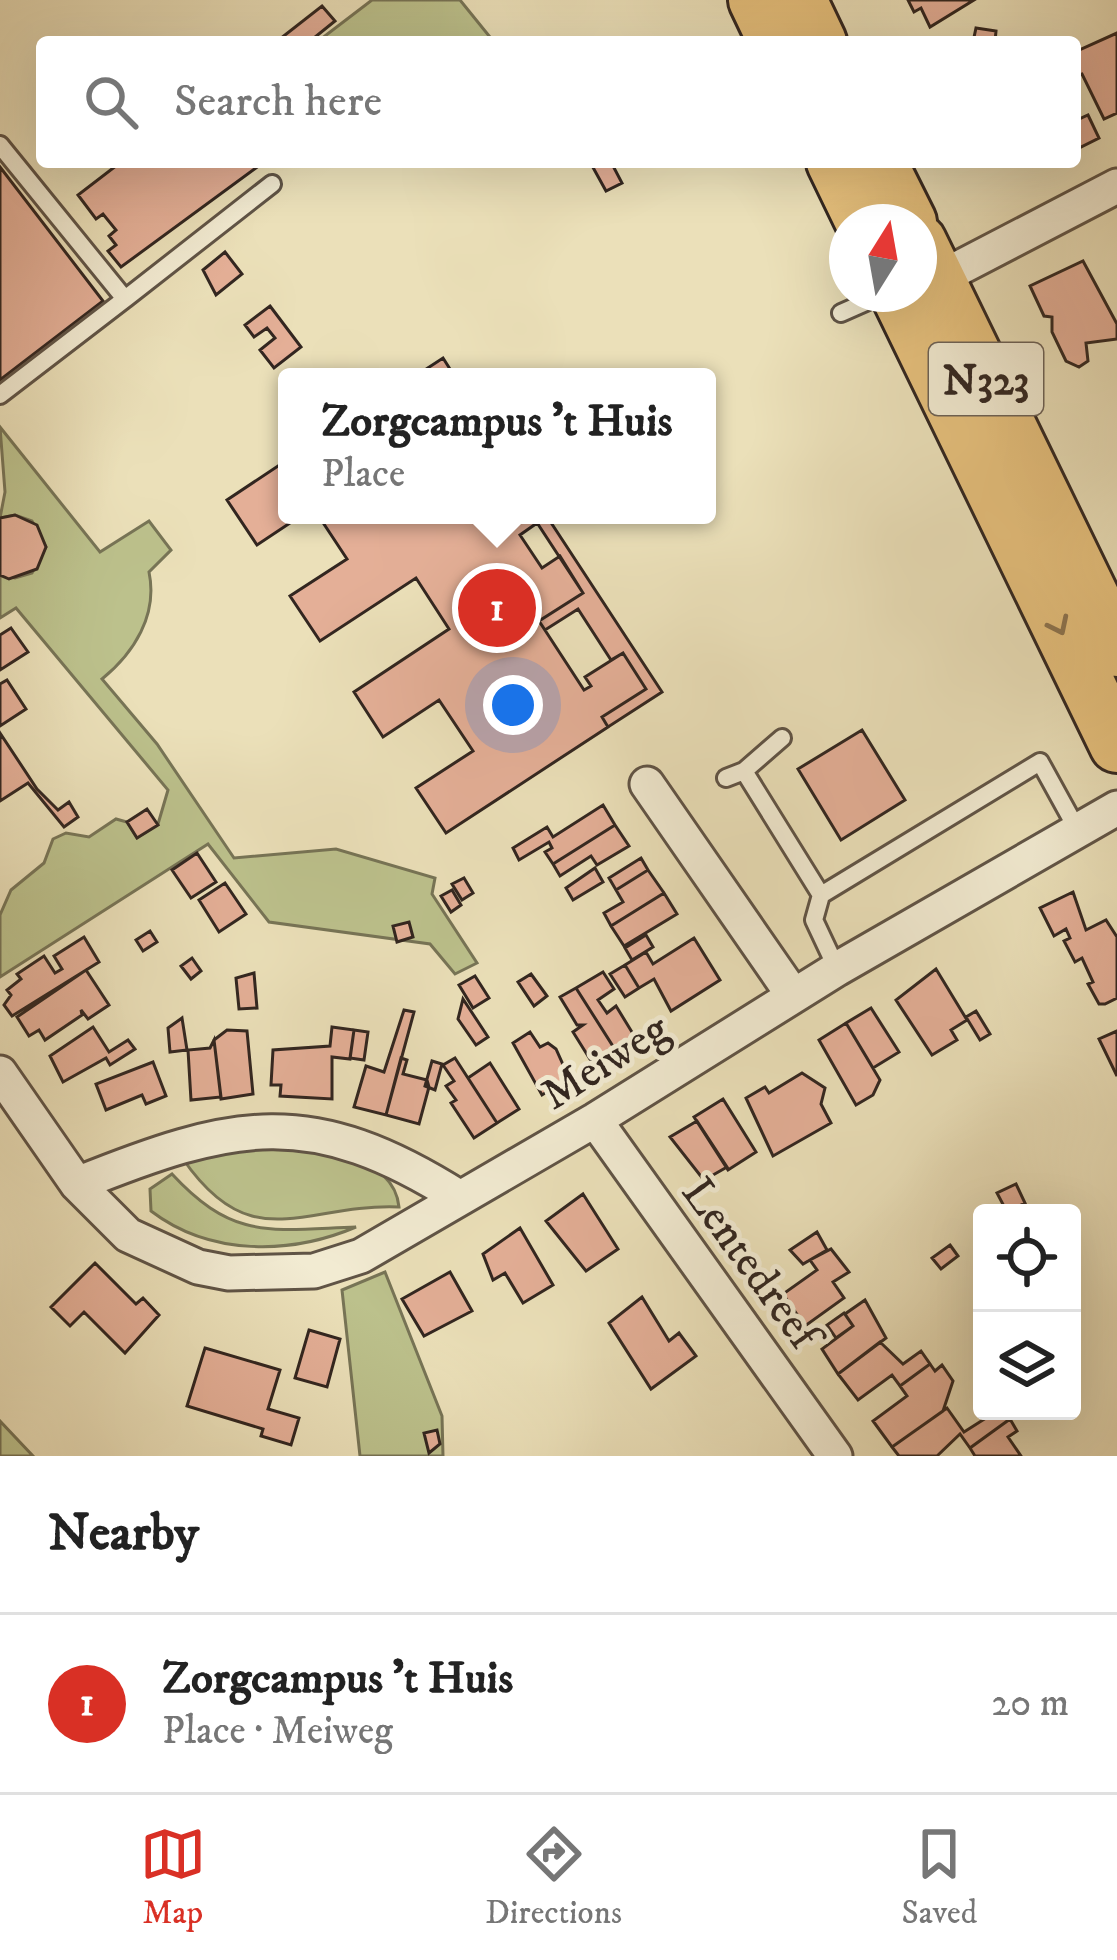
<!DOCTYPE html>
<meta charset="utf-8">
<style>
:root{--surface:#fff;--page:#f2f2f2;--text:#222;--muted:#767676;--line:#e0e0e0;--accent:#d93025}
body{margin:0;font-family:"IM FELL DW Pica",serif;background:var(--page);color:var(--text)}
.controls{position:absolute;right:36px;bottom:36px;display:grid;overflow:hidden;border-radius:12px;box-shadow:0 12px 48px #0002}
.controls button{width:108px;height:108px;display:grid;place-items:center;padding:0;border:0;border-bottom:3px solid var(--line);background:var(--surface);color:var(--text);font:60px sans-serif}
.compass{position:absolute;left:829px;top:204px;width:108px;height:108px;border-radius:50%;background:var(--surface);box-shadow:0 12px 48px #0002;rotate:11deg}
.you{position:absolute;left:513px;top:705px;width:42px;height:42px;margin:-30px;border:9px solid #fff;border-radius:50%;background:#1a73e8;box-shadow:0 0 0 18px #1a73e833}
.badge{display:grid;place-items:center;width:78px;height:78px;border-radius:50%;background:var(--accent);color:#fff;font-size:39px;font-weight:700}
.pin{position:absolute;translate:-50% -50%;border:6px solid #fff;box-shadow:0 3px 12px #0006}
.popup{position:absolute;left:278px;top:368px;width:438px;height:156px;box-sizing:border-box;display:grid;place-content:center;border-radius:12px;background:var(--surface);filter:drop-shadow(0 3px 9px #0005);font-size:39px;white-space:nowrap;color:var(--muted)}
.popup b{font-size:45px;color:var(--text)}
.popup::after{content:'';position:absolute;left:50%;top:100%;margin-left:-24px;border:24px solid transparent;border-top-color:var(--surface)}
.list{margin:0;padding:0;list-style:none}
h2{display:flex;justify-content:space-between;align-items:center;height:156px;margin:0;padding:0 48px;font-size:51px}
h2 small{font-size:39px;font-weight:400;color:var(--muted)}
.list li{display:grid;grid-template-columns:78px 1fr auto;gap:36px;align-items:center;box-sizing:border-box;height:180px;padding:0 48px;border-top:3px solid var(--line)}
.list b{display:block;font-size:45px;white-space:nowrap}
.list p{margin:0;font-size:39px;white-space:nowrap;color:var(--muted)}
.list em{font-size:39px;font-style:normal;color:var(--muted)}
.icon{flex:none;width:66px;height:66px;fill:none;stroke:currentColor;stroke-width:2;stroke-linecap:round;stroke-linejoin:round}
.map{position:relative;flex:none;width:1117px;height:1456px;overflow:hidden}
.search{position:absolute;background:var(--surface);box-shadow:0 12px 48px #0002;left:36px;right:36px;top:36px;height:132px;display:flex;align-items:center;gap:30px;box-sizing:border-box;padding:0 42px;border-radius:12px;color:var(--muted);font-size:45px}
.sheet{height:336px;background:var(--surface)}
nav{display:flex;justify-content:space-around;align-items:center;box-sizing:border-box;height:168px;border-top:3px solid var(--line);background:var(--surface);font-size:33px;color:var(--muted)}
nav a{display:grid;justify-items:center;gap:6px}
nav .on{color:var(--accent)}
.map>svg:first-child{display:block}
.green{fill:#bcc18c;stroke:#777456;stroke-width:3}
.building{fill:#e4af97;stroke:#322620;stroke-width:3}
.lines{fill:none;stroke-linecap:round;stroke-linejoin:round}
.service-casing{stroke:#605446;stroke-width:22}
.minor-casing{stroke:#605446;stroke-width:39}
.primary-casing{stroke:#322620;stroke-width:60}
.service{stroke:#f2ebd2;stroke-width:16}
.minor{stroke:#f2ebd2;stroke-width:33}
.primary{stroke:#e6c07c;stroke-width:54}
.oneway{stroke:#8c734e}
.labels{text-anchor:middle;stroke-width:10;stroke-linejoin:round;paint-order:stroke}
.shield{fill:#f2ebd2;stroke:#6c6155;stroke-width:3}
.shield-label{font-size:42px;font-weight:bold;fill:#322620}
.street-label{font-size:45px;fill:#322620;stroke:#f2ebd2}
</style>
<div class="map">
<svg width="1117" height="1456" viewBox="0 0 1117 1456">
<rect width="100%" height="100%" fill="#ebe0b9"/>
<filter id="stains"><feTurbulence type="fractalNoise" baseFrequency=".00167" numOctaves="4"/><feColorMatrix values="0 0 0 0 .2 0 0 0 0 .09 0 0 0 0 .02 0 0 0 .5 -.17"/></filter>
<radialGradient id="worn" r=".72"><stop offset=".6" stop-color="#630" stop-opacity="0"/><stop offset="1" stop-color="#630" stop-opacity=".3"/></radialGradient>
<path class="green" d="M372,0H460L494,42H317Z
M0,427L100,552L149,521L171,550L149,572C158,615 134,653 102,679L157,744L234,858L336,849L435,878L432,894L477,963L455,974L430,944L269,922L208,844L0,977V915L11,890L44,863L53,839L66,833L89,837L116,819L127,822L137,838L158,824L168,790L16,608L0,618V575L15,578L32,573L46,547L32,521L15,515L0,518L5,492Z
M251,1148C297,1149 393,1147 399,1207C304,1203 252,1259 183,1159Z
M172,1174C234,1241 271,1230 356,1227C290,1255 210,1256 151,1211L150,1189Z
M385,1272L442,1416L443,1456H360L342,1290Z
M0,1421L33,1456H0Z"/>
<path class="building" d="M908,0H974L930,27L921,8L914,12Z
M322,6L335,21L309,42H276Z
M976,28L996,31L995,42H973Z
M1117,33V113L1104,119L1082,74L1075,76V52Z
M1088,115L1099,138L1075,150V121Z
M121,162H264L121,267L108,251L116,245L109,236L116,230L103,214L96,219L78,195Z
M590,162H611L622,183L606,191Z
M0,167L103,301L0,380Z
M225,252L242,274L216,295L203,270Z
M1083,261L1117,324V339L1086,343L1088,361L1079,367L1066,361L1052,332V317L1044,316L1030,286Z
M270,306L301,347L274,368L260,350L275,338L267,328L254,337L245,325Z
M443,358L455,377H414Z
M287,460V515H302L257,545L227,500Z
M15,515L37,525L46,547L37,569L9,579L0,575V518Z
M318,515H532L537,523L520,535L542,568L560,556L583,593L539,621L584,690L591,686L585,677L623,653L646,689L602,717L608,727L446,833L416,788L473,751L439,700L383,737L354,692L449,629L416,578L320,641L290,596L347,559Z
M532,515H546L662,692L608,727L602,717L646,689L623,653L611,660L578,609L545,630L539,621L583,593Z
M11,628L28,652L0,670V635Z
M7,680L26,709L0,726V684Z
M862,730L905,800L841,840L798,769Z
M0,733L37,789L58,810L69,802L78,817L64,827L28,783L0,801Z
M603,805L615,825L553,864L545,852L552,848L549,842L519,860L513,848L547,827L553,837Z
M147,809L158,825L137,838L127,822Z
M615,825L629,846L597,865L591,856L560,876L553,864Z
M197,853L216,882L191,898L172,870Z
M641,858L648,870L616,890L609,878Z
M595,868L603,882L573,900L566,888Z
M648,870L664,893L611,926L604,913L623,902L616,890Z
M464,878L473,893L462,900L452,884Z
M225,883L246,914L219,932L199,900Z
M452,890L461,905L451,912L441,896Z
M1073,892L1086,930L1106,920L1117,937V998L1105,1004H1099L1088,984L1093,982L1082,958L1075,962L1064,941L1070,938L1066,929L1054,936L1040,908Z
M664,893L677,914L624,946L611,926Z
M409,922L413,937L397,942L393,926Z
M150,931L157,942L143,951L136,940Z
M646,935L653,947L632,960L625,948Z
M84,937L99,962L12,1016L4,1005L11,995L7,990L21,979L17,974L44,956L55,973L62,969L54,956Z
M694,938L720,980L671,1011L654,979L639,988L625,965L646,952L653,964Z
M192,958L201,971L191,979L181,966Z
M625,965L639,988L625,997L610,974Z
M936,969L967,1020L951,1030L957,1040L932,1055L896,1000Z
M86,970L109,1005L88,1019L81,1010L82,1015L45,1040L39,1030L29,1036L17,1017Z
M603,972L614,989L598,1000L607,1013L616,1006L635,1037L616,1051L576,988Z
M254,973L257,1008L239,1009L236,978Z
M531,974L547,996L534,1006L518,982Z
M475,976L489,998L473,1008L459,985Z
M576,988L616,1051L593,1064L573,1032L583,1025H577L560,997Z
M463,999L488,1037L476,1045L458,1019Z
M871,1008L899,1052L873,1068L846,1023Z
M404,1010L414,1012L386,1115L354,1107L366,1066L384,1072Z
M976,1011L990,1034L980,1040L966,1017Z
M182,1018L187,1050L170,1052L168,1028Z
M846,1023L880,1080L873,1095L856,1105L819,1040Z
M93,1027L109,1052L128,1040L135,1049L110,1065L106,1058L63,1082L50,1056Z
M332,1027L354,1030L350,1059L332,1057V1099L280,1096L281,1085H271L273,1050L330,1046Z
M227,1030L247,1031L253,1094L221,1099L214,1040Z
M354,1030L368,1032L364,1060L350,1058Z
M1117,1031V1076L1099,1039Z
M530,1032L540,1047L548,1043L556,1049L569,1078L542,1095L513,1043Z
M214,1040L221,1097L191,1100L188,1050L210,1048Z
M401,1058L407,1060L403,1074L427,1080L429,1087L419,1124L386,1115Z
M455,1058L497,1123L474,1138L451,1103L456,1100L446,1086L454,1081L443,1065Z
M432,1061L442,1064L435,1090L425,1086Z
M153,1062L166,1096L146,1104L142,1095L106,1110L96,1084Z
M490,1063L519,1109L497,1123L468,1078Z
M802,1073L825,1088L821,1104L831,1123L773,1156L746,1098L765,1087L769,1093Z
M723,1099L756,1152L728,1170L694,1117Z
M697,1121L727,1167L706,1179L707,1184L670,1137Z
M1016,1184L1025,1203L1007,1212L997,1193Z
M583,1194L618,1249L586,1271L546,1221Z
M520,1228L553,1285L523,1303L505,1273L493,1280L483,1254Z
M817,1232L827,1250L803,1264L790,1250Z
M950,1245L958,1256L941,1269L932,1258Z
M831,1249L849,1272L833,1282L844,1298L805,1326L783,1294L817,1270L810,1260Z
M95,1263L136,1304L143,1298L159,1315L125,1353L84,1312L70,1326L51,1307Z
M450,1272L472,1311L424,1336L402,1299Z
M642,1297L669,1341L679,1333L696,1356L651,1389L609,1323Z
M865,1300L886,1338L838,1374L822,1349L853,1326L845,1314Z
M844,1313L853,1326L836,1338L827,1325Z
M309,1330L340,1339L327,1387L295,1378Z
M880,1342L903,1364L921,1351L930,1364L900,1386L892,1375L858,1400L838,1374Z
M205,1348L280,1370L268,1409L299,1418L291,1445L261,1436L263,1429L187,1406Z
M930,1364L935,1371L942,1365L953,1381L943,1411L892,1447L873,1421L907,1396L900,1386Z
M947,1408L964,1432L997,1411L1010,1419L970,1448L960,1434L937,1456H899L892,1447Z
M1010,1419L1017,1431L1008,1437L1021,1456H975L970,1448Z
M437,1430L440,1444L429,1453L424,1433Z"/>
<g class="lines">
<defs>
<path id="service" d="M0,145L125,299L0,395
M125,299L272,184
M841,313L884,294
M744,771L821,895
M726,778L744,771L782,738
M837,969L814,920L821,895L1040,762L1078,831"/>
<path id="minor" d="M920,283L938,279L1117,186
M647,784L793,995
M0,1073L77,1184L128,1235L198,1267L229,1273L314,1271L361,1256L595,1120L837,969L1117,808
M595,1120L835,1456
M77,1184C234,1121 310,1103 460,1198"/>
<path id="primary" d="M756,0L776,42
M799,0L819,42
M834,162L863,222
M879,162L909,222
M919,242L1117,649
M898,294L1117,745"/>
</defs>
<use href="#service" class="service-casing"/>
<use href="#minor" class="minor-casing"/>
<use href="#primary" class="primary-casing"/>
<use href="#service" class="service"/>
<use href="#minor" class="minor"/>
<use href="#primary" class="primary"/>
</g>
<defs><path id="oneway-chevron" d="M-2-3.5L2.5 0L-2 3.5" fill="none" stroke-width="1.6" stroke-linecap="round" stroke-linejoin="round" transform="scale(3)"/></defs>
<use class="oneway" href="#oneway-chevron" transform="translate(1059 626) rotate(64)"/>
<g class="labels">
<rect class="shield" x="929" y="343" width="114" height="72" rx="9"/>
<g class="shield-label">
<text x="986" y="394">N323</text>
</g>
<g class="street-label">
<text transform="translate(604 1060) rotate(-32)" y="16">Meiweg</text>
<text transform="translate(752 1262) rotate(54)" y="16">Lentedreef</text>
</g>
</g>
<rect width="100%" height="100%" filter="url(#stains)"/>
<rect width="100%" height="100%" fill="url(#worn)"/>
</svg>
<div class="controls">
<button><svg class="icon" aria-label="locate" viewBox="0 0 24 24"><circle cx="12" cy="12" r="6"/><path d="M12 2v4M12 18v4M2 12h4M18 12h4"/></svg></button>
<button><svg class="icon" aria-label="layers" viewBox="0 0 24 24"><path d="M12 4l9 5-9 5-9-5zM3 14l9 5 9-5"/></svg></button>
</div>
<svg class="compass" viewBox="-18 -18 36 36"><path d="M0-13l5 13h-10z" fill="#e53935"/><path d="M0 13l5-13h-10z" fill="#767676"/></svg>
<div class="you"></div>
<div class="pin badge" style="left:497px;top:608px">1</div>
<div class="popup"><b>Zorgcampus 't Huis</b>Place</div>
<div class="search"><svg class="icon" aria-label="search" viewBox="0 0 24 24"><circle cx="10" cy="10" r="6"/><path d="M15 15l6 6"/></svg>Search here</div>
</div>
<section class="sheet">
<h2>Nearby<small></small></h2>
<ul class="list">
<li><span class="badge">1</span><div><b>Zorgcampus 't Huis</b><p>Place · Meiweg</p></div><em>20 m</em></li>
</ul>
</section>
<nav>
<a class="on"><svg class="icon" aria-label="map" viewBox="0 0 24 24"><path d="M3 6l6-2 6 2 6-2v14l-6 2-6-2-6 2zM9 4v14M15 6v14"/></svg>Map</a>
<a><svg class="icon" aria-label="directions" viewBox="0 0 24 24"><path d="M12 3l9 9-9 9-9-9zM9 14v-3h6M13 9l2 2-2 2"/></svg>Directions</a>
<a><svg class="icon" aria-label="saved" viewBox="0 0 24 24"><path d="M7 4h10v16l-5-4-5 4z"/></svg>Saved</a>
</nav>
